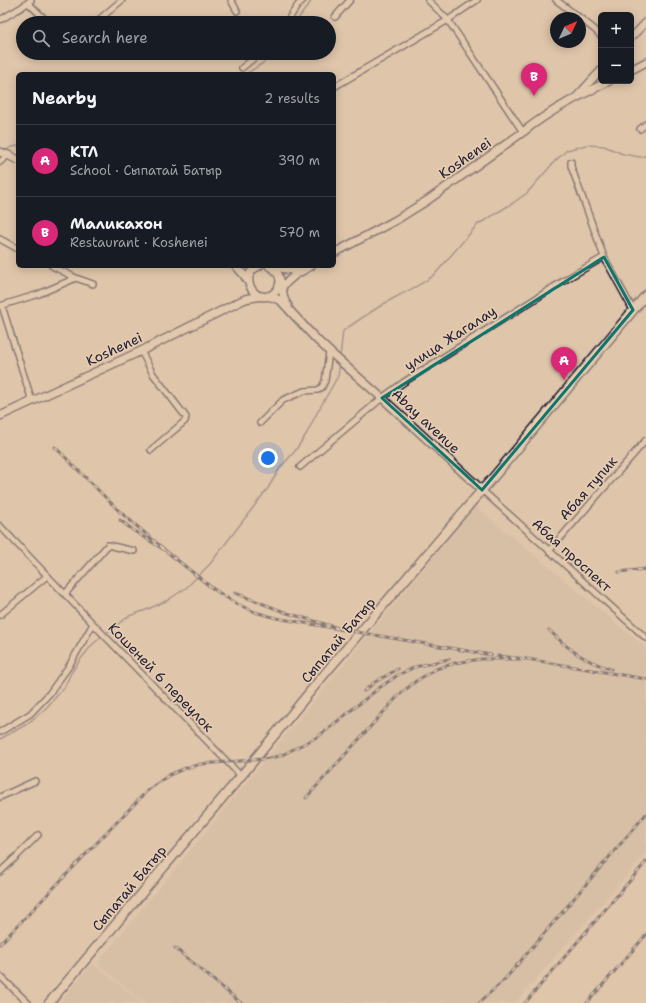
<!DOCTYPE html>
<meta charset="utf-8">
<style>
:root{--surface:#171b24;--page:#20242c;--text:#f1f3f6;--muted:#9ea1a6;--line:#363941;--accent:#db2777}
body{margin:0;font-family:"Shantell Sans",sans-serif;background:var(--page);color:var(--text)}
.controls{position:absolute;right:12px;top:12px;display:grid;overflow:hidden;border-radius:6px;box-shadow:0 2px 10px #0003}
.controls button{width:36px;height:36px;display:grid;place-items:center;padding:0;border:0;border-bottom:1px solid var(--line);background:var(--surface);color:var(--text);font:20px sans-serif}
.compass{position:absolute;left:550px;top:12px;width:36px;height:36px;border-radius:50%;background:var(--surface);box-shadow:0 2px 10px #0003;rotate:46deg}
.you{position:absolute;left:268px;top:458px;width:14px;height:14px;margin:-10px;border:3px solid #fff;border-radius:50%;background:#1a73e8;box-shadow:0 0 0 6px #1a73e833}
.badge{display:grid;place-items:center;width:26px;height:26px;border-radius:50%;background:var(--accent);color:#fff;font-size:13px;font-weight:700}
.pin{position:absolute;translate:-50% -33px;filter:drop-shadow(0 1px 2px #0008)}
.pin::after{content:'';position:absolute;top:21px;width:14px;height:12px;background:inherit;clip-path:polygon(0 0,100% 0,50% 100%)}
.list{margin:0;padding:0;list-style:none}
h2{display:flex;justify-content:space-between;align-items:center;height:52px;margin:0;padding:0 16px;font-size:17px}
h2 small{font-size:13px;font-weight:400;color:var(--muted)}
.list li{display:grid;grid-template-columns:26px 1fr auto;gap:12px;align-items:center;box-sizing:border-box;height:72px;padding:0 16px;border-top:1px solid var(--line)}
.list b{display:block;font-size:15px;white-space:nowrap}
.list p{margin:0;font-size:13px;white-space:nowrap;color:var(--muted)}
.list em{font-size:13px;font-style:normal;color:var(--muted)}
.icon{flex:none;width:22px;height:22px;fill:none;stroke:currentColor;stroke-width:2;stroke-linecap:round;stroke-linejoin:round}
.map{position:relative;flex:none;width:646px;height:1003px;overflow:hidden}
.search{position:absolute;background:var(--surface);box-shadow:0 2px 10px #0003;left:16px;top:16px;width:320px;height:44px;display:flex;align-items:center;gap:10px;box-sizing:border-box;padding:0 14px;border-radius:22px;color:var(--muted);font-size:15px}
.panel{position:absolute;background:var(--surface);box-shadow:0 2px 10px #0003;left:16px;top:72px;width:320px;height:196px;border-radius:6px}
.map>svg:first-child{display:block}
.built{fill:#cfb8a1}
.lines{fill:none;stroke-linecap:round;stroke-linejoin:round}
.stream{stroke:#695f66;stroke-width:1.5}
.minor-casing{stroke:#22223b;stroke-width:8}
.tertiary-casing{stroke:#22223b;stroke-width:9}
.secondary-casing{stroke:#22223b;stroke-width:10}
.primary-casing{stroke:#22223b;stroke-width:11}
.minor{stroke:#e7ccaf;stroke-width:5}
.tertiary{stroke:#e7ccaf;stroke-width:6}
.secondary{stroke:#e7ccaf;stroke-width:7}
.primary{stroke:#e7ccaf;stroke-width:8}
.rail-casing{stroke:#22223b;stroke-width:3}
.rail{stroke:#e7ccaf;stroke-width:1.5;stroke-dasharray:4.5;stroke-linecap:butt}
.marked{fill:none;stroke:#0f766e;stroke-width:3;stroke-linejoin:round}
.labels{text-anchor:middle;stroke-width:3.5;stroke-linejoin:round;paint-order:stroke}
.street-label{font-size:14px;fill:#22223b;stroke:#e7ccaf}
</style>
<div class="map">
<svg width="646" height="1003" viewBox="0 0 646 1003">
<rect width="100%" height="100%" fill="#dfc5aa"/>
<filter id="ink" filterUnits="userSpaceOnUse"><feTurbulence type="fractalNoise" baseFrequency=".025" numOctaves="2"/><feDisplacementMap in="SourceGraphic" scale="8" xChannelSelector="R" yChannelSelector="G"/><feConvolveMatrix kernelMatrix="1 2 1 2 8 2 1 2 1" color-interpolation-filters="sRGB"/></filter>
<g filter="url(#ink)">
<path class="built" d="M475,506L646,648V853L515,1003H144L97,963Z
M92,963L142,1003H59Z"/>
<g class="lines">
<path class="stream" d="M295,23L312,0
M246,74L263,63L273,53
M5,151L11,147L18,146
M340,357L343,331C360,319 377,307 396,297C409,290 424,284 436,273L477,225L513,203L527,193L555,161L567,150L586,145L604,146L623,154L640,157L646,156
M105,634L129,616L146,610L168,600L186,588L210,564L268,488L280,468L295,451L307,433L317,413L338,376L340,363
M0,739L27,724L46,708L64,688L71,673L80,660L92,645L102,636"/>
<defs>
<path id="minor" d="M231,0L237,11
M428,0L448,20L523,132
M556,0L580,18
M28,3L49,23
M335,17L350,0
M580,18L594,29L601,36
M0,20L22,7L31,0
M95,23L122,0
M286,23L298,5L303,0
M242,68L260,53
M334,87L448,20L477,0
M640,129L646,124
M0,162L8,155
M571,162V166L604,257L633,310
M0,239L18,249
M52,266L76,278L93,284
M0,306L39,294L76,278
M2,306L32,401
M141,351L153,374L186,417L185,421L151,450
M260,423L283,400L304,391L318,390L322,387L325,381L329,352
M300,467L382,398L404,382L568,278L604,257
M482,490L646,638
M0,526L99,630L241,776
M549,551L646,440
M65,594L108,545L134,551
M0,615L47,576
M0,732L30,714L49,694L69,666L93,624
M0,797L35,781
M0,872L17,856L38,835
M0,976L28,1003"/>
<path id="tertiary" d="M631,38L646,22
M576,97L601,70"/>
<path id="secondary" d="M631,70L646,62
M0,152L8,155L18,160
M334,253L396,220L428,200L523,132C549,111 579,96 609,81
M236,266L244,275L249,283
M259,266C235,276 258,309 275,292C278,289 280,284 280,280C279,273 275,269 269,266
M271,266L291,270L304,268
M281,283L284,299L288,306
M278,290L295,275L311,266
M267,296L275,298L281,301L315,338L331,353L382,398L482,490
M0,416L141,351L245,299L250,298L262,296"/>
<path id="primary" d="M49,1003L241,776L322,677L482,490L491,480L646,295"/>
</defs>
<use href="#minor" class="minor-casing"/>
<use href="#tertiary" class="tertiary-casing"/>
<use href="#secondary" class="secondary-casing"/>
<use href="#primary" class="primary-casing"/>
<use href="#minor" class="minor"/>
<use href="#tertiary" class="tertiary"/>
<use href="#secondary" class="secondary"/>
<use href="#primary" class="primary"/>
<defs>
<path id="rail" d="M55,447L119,511L166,551L134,531L120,520
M166,551L212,588L235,603L255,612L276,618L345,630L287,613L235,593
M619,572L646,569
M345,630L491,655
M549,630C569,650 584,661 611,669
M527,659L646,679
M364,691L375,682L398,669
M306,798L399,695L416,681L436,669L455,663L481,659H527L498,656
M0,944L88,852L148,790L169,775L186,768L201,764L263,759L280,756L319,736L379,688L398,675L415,667L449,659
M175,948L241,1003
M479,1003L506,978L646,814
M525,1003L646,862
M587,1003L646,935"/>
</defs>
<use href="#rail" class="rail-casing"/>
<use href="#rail" class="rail"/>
</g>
</g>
<path d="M0 0H646V1003H0ZM604,257L633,310L482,490L382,398Z" fill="#dfc5aa" fill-opacity=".55" fill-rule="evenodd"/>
<path class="marked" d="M604,257L633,310L482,490L382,398Z"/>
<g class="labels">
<g class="street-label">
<text transform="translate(465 158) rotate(-35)" y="5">Koshenei</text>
<text transform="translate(450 338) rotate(-33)" y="5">улица Жагалау</text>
<text transform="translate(114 349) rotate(-25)" y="5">Koshenei</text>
<text transform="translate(426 421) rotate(43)" y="5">Abay avenue</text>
<text transform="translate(588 488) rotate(-49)" y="5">Абая тупик</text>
<text transform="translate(572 555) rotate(42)" y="5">Абая проспект</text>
<text transform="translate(338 640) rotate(-50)" y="5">Сыпатай Батыр</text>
<text transform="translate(161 677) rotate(46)" y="5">Кошеней 6 переулок</text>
<text transform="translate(129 888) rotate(-50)" y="5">Сыпатай Батыр</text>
</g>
</g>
</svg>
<div class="controls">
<button>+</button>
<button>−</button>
</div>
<svg class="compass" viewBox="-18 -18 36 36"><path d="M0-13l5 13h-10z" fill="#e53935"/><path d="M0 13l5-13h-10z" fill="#9ea1a6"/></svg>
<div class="you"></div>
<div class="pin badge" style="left:564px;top:380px">A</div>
<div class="pin badge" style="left:534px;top:96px">B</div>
<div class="search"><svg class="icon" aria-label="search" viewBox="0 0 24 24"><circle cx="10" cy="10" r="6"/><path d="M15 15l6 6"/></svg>Search here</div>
<section class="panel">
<h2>Nearby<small>2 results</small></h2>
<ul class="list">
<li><span class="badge">A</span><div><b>КТЛ</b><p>School · Сыпатай Батыр</p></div><em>390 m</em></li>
<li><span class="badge">B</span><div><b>Маликахон</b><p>Restaurant · Koshenei</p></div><em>570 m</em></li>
</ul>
</section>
</div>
